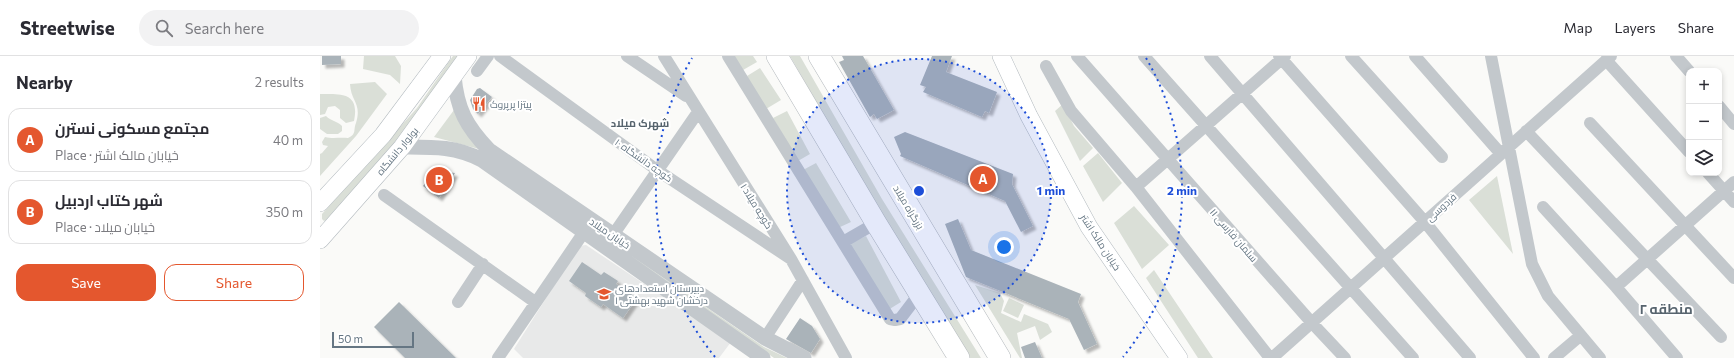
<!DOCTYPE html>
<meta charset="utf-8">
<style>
:root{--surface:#fff;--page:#f2f2f3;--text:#2b2b33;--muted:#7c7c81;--line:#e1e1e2;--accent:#e4572e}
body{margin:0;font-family:Commissioner,Cairo,sans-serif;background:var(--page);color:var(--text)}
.controls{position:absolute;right:12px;top:12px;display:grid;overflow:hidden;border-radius:8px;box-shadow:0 2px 6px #0003}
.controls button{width:36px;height:36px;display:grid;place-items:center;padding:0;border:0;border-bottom:1px solid var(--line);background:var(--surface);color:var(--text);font:20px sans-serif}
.scale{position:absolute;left:12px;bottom:10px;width:82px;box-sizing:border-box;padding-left:4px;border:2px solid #657683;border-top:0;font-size:11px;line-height:14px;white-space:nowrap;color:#657683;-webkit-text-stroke:3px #fff;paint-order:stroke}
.you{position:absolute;left:684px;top:191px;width:14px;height:14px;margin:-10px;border:3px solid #fff;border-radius:50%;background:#1a73e8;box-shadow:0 0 0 6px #1a73e833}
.badge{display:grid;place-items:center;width:26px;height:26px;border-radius:50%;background:var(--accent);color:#fff;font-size:13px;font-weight:700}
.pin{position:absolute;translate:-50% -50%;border:2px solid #fff;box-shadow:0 1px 4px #0006}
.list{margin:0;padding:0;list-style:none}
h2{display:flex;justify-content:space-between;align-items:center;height:52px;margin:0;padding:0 16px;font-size:17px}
h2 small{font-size:13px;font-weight:400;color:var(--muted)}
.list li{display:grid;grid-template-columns:26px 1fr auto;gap:12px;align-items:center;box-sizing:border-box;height:64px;margin:0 8px 8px;padding:0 8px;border:1px solid var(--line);border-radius:12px}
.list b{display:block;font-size:15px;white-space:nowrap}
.list p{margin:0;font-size:13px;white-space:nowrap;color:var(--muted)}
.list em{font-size:13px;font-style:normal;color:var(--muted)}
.actions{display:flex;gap:8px;padding:12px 16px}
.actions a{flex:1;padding:9px 0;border:1px solid var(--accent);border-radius:12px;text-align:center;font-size:14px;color:var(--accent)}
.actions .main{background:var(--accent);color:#fff}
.icon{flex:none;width:22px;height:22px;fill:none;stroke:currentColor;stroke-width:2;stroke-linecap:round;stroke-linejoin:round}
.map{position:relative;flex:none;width:1414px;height:302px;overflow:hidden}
header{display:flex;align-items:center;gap:24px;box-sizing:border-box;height:56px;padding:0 20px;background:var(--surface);border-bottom:1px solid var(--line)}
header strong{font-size:19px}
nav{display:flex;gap:22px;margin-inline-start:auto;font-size:14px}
.search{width:280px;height:36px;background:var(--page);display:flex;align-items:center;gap:10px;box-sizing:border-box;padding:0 14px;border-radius:22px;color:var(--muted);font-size:15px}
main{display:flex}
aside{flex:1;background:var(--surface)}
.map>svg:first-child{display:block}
.built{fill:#e8e9e9}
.green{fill:#dadfd7}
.building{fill:#aab3b9;filter:url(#shadow)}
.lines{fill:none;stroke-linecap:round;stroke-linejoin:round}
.secondary-casing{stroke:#b3babf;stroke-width:18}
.trunk-casing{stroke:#b4b9bd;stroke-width:22}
.minor{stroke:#c3c8cc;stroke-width:12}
.tertiary{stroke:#c3c8cc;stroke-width:15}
.secondary{stroke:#fff;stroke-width:17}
.trunk{stroke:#fff;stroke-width:21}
.ring{fill:none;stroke:#1d4ed8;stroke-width:2;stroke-dasharray:2 4}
.labels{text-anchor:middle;stroke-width:4;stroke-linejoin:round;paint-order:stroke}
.poi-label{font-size:10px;fill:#657683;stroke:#fff;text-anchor:start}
.street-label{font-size:10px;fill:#657683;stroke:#fff}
.neighbourhood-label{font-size:11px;font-weight:bold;fill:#57646e;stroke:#fff}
.district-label{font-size:14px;font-weight:bold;fill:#57646e;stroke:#fff}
.centre{fill:#1d4ed8;stroke:#fff;stroke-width:2}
.ring-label{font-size:12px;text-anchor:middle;font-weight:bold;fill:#1d4ed8;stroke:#fff;stroke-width:4;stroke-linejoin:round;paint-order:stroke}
</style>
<header>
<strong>Streetwise</strong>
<div class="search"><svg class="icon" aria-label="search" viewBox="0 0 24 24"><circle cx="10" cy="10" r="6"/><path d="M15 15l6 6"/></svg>Search here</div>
<nav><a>Map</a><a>Layers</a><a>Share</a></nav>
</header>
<main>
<aside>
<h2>Nearby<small>2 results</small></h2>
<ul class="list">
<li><span class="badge">A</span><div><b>مجتمع مسکونی نسترن</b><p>Place · خیابان مالک اشتر</p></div><em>40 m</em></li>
<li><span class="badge">B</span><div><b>شهر کتاب اردبیل</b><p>Place · خیابان میلاد</p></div><em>350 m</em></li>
</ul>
<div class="actions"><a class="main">Save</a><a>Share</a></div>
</aside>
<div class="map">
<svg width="1414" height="302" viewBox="0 0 1414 302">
<defs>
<filter id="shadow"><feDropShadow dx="3.5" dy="3.5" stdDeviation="1" flood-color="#0004"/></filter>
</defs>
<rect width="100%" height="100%" fill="#fafaf8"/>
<path class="built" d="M266,189L411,286L399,302H203L194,293L259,190Z"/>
<path class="green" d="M44,0H75L81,10L80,28L70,19L43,13Z
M133,0H142L100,59L13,160L4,165L2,163V158L97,52Z
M414,0H433L437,6L423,14Z
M470,0H480L562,143L661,302H650L567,169Z
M440,12L461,44L446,53L427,20Z
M55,26L67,38L36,80L0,120V98L2,97L8,90L3,89L2,86L5,81C13,83 20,81 28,82C37,78 33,74 36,67C42,47 31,46 30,28Z
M0,38C21,38 40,36 34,65L26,67L20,62V54L15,50L8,51L5,58L0,59Z
M743,48L754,70L773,92L760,105L735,55Z
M134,54L159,93L114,81Z
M467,55L490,98L478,105L453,62Z
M6,60C11,65 17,65 22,70V75L18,78H7L0,73V62Z
M778,97L802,127L783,146L763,110Z
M172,104L444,291L467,302H454Z
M496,107L531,166L518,172L483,114Z
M1177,120L1193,198L1149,144Z
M814,150L849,189L822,213L794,167Z
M546,180L581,246L568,254L529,188Z
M834,214L893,302H878L826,222Z
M655,229L680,237L684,245L681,257L701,266L704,258L728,268L732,276L720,284L715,270L697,277L702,302H700Z
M689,242L704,249L698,262L683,255Z"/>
<path class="building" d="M2,0H21V8L2,9Z
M522,0H543L574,54L557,63L554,58L550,61L519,6L524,4Z
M612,0H632L626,16L677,36L669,57L665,55L662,61L603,36L606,31L600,29Z
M160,32L172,41L158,58L153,53L150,44L157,33Z
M585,76L693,118L692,128L713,170L701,176L685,145L580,100L581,98L574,81Z
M119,115L135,117L119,142L103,130L112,118Z
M638,163L651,194L761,238L758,246L777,288L764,294L749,263L646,221L625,168Z
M262,206L281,219L284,216L298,225L296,228L317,242L303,262L283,248L281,251L265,240L266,237L249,225Z
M79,246L136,302H85L54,271Z
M480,262L492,270L500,283L491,297L466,283Z
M715,286L722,302H705L701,291Z"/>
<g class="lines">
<defs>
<path id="secondary" d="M681,0L709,60L769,171L859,302
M0,147L63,79L122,0
M0,184L82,91L148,0"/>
<path id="trunk" d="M457,0L556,167L639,302
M499,0L680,302"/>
</defs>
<use href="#secondary" class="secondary-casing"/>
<use href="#trunk" class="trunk-casing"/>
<path class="minor" d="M180,0L337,114L471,203
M307,0L366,40
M344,0L471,203L526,302
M408,0L570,263L575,264L580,263L599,238
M757,0L992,267L1025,302
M824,0L1093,302
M890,0L1150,302
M959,0L1105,166L1214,302
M1031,0L1122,101
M1095,0L1181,98
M1171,0L1212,208L1228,240L1280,302
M1356,0L1369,15
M1286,4L1369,96
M726,10L751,55L816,131L950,302
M157,15L168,0
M1399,50L1414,68
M1270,67L1414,222
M1206,75L1401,281
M1388,117L1414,146
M816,131L965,0
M64,139L215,246
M1223,151L1296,231L1357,302
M293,179L378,56
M523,186L556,167
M1296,231L1414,126
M138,246L163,208
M445,282L483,224
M178,302L264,176
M952,302L1291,0
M1234,302L1260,280"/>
<path class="tertiary" d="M134,20C137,53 146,70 169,94L445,282L484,302
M82,91C112,91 135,90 162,104L443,302"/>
<use href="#secondary" class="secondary"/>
<use href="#trunk" class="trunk"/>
</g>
<circle cx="599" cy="135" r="132" fill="#1d4ed8" fill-opacity=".12"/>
<g class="ring">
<circle cx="599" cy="135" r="132"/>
<path d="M395 301A263 263 0 0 1 372 2M826 2A263 263 0 0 1 803 301"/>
</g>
<defs>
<symbol id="restaurant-bare" viewBox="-9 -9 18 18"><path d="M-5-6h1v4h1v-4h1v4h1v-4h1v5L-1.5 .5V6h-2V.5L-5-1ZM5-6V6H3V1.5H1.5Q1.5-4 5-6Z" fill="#e4572e" stroke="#fff" stroke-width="2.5" paint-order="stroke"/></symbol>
<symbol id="school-bare" viewBox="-9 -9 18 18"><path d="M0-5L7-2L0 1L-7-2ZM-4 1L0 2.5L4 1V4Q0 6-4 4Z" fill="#e4572e" stroke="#fff" stroke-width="2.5" paint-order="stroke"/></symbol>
</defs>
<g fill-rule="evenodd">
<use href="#restaurant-bare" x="149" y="38" width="20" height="20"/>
<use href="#school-bare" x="274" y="228" width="20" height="20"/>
</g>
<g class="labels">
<g class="poi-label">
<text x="170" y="52">پیتزا پرپروک</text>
<text x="295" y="236">دبیرستان استعدادهای<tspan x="295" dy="12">درخشان شهید بهشتی ۱</tspan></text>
</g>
<g class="street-label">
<text transform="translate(77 95) rotate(-50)" y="4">بولوار دانشگاه</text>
<text transform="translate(324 104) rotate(35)" y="4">کوچه دانشگاه ۱۰</text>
<text transform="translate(437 150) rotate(58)" y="4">کوچه میلاد ۱</text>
<text transform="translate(589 151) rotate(59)" y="4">بزرگراه میلاد</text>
<text transform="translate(1121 151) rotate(-42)" y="4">فردوسی</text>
<text transform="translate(290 177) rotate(34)" y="4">خیابان میلاد</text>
<text transform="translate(914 179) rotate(49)" y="4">سلمان فارسی ۱۱</text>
<text transform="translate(781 186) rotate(57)" y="4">خیابان مالک اشتر</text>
</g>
<g class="neighbourhood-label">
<text x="320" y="71">شهرک میلاد</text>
</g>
<g class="district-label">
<text x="1346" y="258">منطقه ۲</text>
</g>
</g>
<circle cx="599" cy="135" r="6" class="centre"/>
<g class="ring-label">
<text x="731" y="139">1 min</text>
<text x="862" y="139">2 min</text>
</g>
</svg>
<div class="controls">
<button>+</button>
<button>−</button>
<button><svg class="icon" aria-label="layers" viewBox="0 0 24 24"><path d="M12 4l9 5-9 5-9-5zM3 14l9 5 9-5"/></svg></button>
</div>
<div class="scale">50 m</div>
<div class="you"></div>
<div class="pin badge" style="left:663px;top:123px">A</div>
<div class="pin badge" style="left:119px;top:124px">B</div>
</div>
</main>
